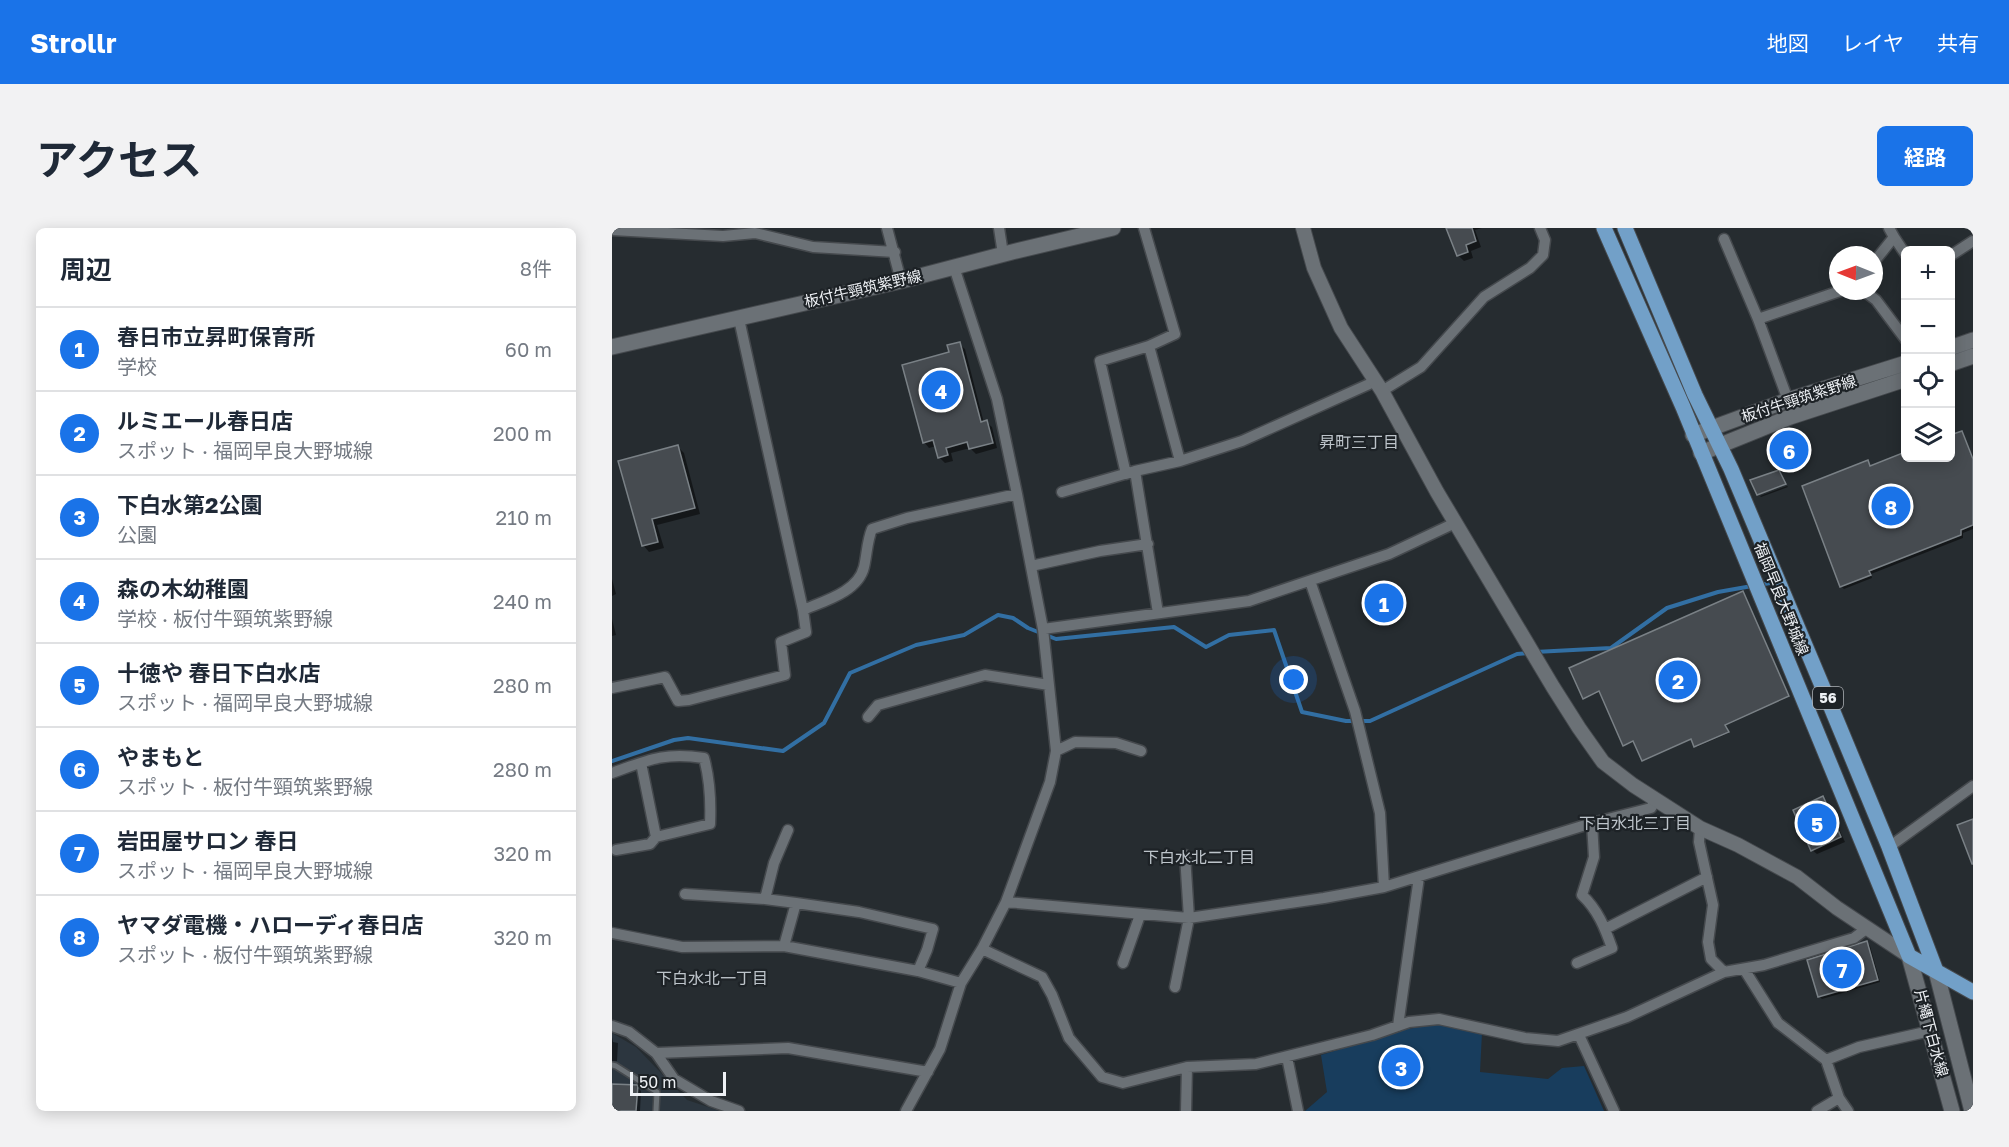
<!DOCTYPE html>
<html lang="ja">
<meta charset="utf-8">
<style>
:root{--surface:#fff;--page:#f2f2f3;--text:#1f2937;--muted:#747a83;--line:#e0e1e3;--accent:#1a73e8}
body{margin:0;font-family:"Golos Text","Noto Sans JP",sans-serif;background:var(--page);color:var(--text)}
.controls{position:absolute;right:18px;top:18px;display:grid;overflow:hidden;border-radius:9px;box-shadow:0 3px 15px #0003}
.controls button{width:54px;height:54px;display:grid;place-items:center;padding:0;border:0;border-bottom:2px solid var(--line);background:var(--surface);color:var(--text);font:30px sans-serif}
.compass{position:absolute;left:1217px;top:18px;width:54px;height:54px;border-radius:50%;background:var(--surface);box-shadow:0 3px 15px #0003;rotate:271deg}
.scale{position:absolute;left:18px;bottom:15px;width:96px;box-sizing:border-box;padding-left:6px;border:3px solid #eef1f5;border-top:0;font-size:16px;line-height:21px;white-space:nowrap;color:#eef1f5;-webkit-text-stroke:4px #1d2226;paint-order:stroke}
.you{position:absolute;left:682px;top:452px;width:21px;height:21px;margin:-15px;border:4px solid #fff;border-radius:50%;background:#1a73e8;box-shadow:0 0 0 9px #1a73e833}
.badge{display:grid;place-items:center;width:39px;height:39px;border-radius:50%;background:var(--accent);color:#fff;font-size:20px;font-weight:700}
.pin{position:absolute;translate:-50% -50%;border:3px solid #fff;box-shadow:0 2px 6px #0006}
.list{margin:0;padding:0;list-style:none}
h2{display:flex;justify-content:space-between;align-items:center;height:78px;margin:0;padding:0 24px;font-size:26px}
h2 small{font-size:20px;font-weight:400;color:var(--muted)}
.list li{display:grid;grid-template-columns:39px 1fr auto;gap:18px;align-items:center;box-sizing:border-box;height:84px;padding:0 24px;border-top:2px solid var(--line)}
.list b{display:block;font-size:22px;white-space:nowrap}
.list p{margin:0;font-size:20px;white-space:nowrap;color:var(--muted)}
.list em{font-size:20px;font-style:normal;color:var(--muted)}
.icon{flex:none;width:33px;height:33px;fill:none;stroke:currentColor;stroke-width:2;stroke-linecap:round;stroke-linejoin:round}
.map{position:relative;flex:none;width:1361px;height:883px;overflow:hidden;border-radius:9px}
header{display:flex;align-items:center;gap:36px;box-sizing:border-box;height:84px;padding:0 30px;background:var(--accent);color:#fff}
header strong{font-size:28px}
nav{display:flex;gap:33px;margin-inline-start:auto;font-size:21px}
.intro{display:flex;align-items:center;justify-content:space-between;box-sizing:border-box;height:144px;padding:0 36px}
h1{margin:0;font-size:42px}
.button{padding:15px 27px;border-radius:9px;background:var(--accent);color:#fff;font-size:21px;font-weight:700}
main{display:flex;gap:36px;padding:0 36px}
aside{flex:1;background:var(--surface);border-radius:9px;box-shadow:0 3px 15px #0003}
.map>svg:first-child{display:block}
.built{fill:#2c363f}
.green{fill:#183d5d}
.shadow{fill:#0007}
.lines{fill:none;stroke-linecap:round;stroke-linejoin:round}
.stream{stroke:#326fa3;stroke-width:4}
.building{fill:#464b50;stroke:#7a8186;stroke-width:1.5}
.service-casing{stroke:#45494d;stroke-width:8}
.minor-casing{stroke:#45494d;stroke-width:13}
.tertiary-casing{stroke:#45494d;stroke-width:16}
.secondary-casing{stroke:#45494d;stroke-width:17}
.primary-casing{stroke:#45494d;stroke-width:17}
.service{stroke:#6b7176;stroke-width:5}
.minor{stroke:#6b7176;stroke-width:10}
.tertiary{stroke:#6b7176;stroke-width:14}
.secondary{stroke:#6b7176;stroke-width:15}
.primary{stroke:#72a0c8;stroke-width:15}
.labels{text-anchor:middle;stroke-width:4.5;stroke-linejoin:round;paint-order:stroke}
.shield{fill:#1d2226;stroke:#afb3b7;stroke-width:1.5}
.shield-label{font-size:14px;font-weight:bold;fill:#eef1f5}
.street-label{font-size:15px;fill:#eef1f5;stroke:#1d2226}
.neighbourhood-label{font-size:16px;fill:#bdc4ca;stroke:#1d2226}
</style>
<header>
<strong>Strollr</strong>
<nav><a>地図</a><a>レイヤ</a><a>共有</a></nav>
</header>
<div class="intro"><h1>アクセス</h1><a class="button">経路</a></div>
<main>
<aside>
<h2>周辺<small>8件</small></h2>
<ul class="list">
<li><span class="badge">1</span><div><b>春日市立昇町保育所</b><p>学校</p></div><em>60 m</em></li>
<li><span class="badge">2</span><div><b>ルミエール春日店</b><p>スポット · 福岡早良大野城線</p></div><em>200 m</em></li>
<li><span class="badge">3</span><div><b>下白水第2公園</b><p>公園</p></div><em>210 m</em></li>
<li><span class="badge">4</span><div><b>森の木幼稚園</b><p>学校 · 板付牛頸筑紫野線</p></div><em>240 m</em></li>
<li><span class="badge">5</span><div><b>十徳や 春日下白水店</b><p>スポット · 福岡早良大野城線</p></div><em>280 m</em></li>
<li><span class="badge">6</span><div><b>やまもと</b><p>スポット · 板付牛頸筑紫野線</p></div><em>280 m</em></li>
<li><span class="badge">7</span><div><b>岩田屋サロン 春日</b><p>スポット · 福岡早良大野城線</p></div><em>320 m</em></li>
<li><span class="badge">8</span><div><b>ヤマダ電機・ハローディ春日店</b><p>スポット · 板付牛頸筑紫野線</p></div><em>320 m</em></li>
</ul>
</aside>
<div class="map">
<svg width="1361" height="883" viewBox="0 0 1361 883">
<rect width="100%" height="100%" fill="#262c30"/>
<path class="built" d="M0,805L24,819L75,872L108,883H0Z"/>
<path class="green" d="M826,796L870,805L868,844L936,851L950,840L972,838L992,883H693L715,864L709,827L796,801Z"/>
<path class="shadow" d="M836,0H870L863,2L869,19L859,23L861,30L852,33L846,27Z
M347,116L353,121L372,195L374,194L380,199L385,220L364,226L358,220L339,225L341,233L333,235L327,229L324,218L317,220L312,214L339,125Z
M1350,204L1361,229V301L1351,305V310L1259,346L1260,350L1232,361L1229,358L1256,234L1259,239L1292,226L1290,221L1294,219V230H1338Z
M1185,216L1189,223L1168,230Z
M66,219L72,225L88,286L45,297L52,320L37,324L31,317L7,234Z
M1175,258L1176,259L1149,269L1148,268Z
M0,351L4,366L0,368Z
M1131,366L1177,469L1113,498L1117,505L1085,519L1080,511L1032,533L1023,514L1012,517L989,464L972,470Z
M0,391L4,407L0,408Z
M1211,570L1215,575L1233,614L1205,626L1200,622Z
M1255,715L1258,718L1268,754L1210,771L1207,768Z
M0,809L1,814L6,815L5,833H0Z
M0,857L25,859L29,863L28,883H0Z"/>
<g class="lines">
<path class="stream" d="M1147,357L1158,355
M923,424L999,420L1055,380L1106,364L1140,358
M0,533L62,512L76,510L171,523L212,495L238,445L304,417L352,407L386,387L401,390L416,400L444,411L562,399L594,419L617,407L662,402L690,484L734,493H758L905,426L916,425"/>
</g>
<path class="building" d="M834,0H860L864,13L854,17L856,24L845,28Z
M348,114L369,194L375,192L381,215L357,221L355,214L334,220L336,227L326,230L321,212L311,215L290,137L337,124L335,117Z
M1350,203L1361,231V297L1349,302V307L1257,343L1259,347L1228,359L1190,258L1256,232L1258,238L1293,224V230H1338V207Z
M1185,213L1189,222L1167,231L1164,221Z
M66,217L83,280L40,291L46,314L30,318L6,233Z
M1167,242L1174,256L1145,267L1138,252Z
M1131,363L1177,468L1113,497L1117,504L1082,519L1079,511L1030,533L1021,513L1011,518L987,463L971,471L957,440Z
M1211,568L1229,609L1199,623L1181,582Z
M1361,591V636H1360L1345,597Z
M1255,713L1266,752L1206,769L1195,732Z
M0,856L26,857L24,883H0Z"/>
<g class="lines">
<defs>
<path id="service" d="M0,837L4,838L45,864L44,883"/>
<path id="minor" d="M275,0L289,53
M387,0L391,26
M532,0L563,106L537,118L568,233
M0,2L111,8L143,5L201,19L283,24
M1282,9L1294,27
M1112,11L1146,91L1176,172
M1338,28L1361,13
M1262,34L1282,9L1277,0
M1252,63L1264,72L1294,112
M1146,91L1228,63
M770,163L809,139L872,69L918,40L931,27L933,12L928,0
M523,243L568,233L630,213L764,153
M514,246L488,133L537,118
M450,264L523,243L546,385
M419,338L488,323L536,316
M698,353L743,483L768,585L772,659
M191,382C212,373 246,364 252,339C255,326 255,313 260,301L295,290L405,266
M431,401L637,373L777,326L843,295
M0,460L53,449L66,473L77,472L173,447L169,414L194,404L191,382L127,91
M256,489L266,477L373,447L437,457
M444,523L463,514L504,515L529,523
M29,535L44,609
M0,545C36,532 52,524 92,530C98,552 99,573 98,596L44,609L38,616L4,622
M1088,600L1087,614L1101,677L1096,714L1099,731L1112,744
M1277,619L1361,558
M73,666L153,671L184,675
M153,671L162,635L176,602
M394,674L577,690L712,670L772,659L980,595L1039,580L1044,571
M993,701L1095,649
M0,705L70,719L172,718
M370,721L430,749L440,767L457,810L490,849L511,855L575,839L644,836L760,807L797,794L827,791L913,810L946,813L1015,789L1112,744L1152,737L1242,710L1254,701
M511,735L528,687
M965,735L1000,720C993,700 986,682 970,667L982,629L980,595
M1132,741L1166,795L1214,832L1227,870L1236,883
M306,743L315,722L321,701L247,684L184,675L172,718L306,743L349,755
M563,759L577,690L573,627
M0,798L17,804L44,825L62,851L99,873L127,883
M786,798L807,649
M967,807L1002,883
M44,825L176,820L316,844
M675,829L686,883
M1214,832L1247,819L1318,803
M294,883L328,821L349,755L370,721L394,674L438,554L444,523L431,401L405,266L385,171L342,39
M574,883L575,839
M1205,883L1227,870"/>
<path id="tertiary" d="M691,0L702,40L729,100L770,163L825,264L941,459L967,500L991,534L1021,557L1088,600L1126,617L1185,649L1225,680L1297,728"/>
<path id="secondary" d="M0,119L289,53L400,24L501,0
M1338,120L1361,112
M1338,136L1361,128
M1081,207L1176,172L1294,135
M1089,225L1178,189L1294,151
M1297,728L1340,883
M1324,743L1360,883"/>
<path id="primary" d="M992,0L1071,179L1297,728L1361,764
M1013,0L1083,167L1119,241L1219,479L1277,619L1324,743"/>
</defs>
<use href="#service" class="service-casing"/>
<use href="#minor" class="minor-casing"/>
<use href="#tertiary" class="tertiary-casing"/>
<use href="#secondary" class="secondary-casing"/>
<use href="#primary" class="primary-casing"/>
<use href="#service" class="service"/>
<use href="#minor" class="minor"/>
<use href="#tertiary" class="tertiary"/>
<use href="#secondary" class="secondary"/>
<use href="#primary" class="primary"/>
</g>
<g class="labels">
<rect class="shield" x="1201" y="459" width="30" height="22" rx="4.5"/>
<g class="shield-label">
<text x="1216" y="475">56</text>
</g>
<g class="street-label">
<text transform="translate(251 61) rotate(-13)" y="5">板付牛頸筑紫野線</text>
<text transform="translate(1187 171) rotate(-18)" y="5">板付牛頸筑紫野線</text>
<text transform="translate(1169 371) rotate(68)" y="5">福岡早良大野城線</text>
<text transform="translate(1319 805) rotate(75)" y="5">片縄下白水線</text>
</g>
<g class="neighbourhood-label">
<text x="747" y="220">昇町三丁目</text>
<text x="1023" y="601">下白水北三丁目</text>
<text x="587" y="635">下白水北二丁目</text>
<text x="100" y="756">下白水北一丁目</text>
</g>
</g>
</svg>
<div class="controls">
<button>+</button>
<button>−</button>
<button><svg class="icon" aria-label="locate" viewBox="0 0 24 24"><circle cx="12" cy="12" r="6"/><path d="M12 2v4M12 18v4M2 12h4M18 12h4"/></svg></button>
<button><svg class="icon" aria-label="layers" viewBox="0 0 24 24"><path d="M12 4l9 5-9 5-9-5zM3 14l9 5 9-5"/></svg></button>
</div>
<svg class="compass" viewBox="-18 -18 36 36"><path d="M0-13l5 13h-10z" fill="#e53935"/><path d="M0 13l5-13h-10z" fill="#747a83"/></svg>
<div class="scale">50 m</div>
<div class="you"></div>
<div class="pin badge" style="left:772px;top:375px">1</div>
<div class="pin badge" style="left:1066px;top:452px">2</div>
<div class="pin badge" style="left:789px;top:839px">3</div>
<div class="pin badge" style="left:329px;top:162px">4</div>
<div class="pin badge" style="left:1205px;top:595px">5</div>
<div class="pin badge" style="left:1177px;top:222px">6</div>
<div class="pin badge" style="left:1230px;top:741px">7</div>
<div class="pin badge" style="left:1279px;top:278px">8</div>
</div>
</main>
